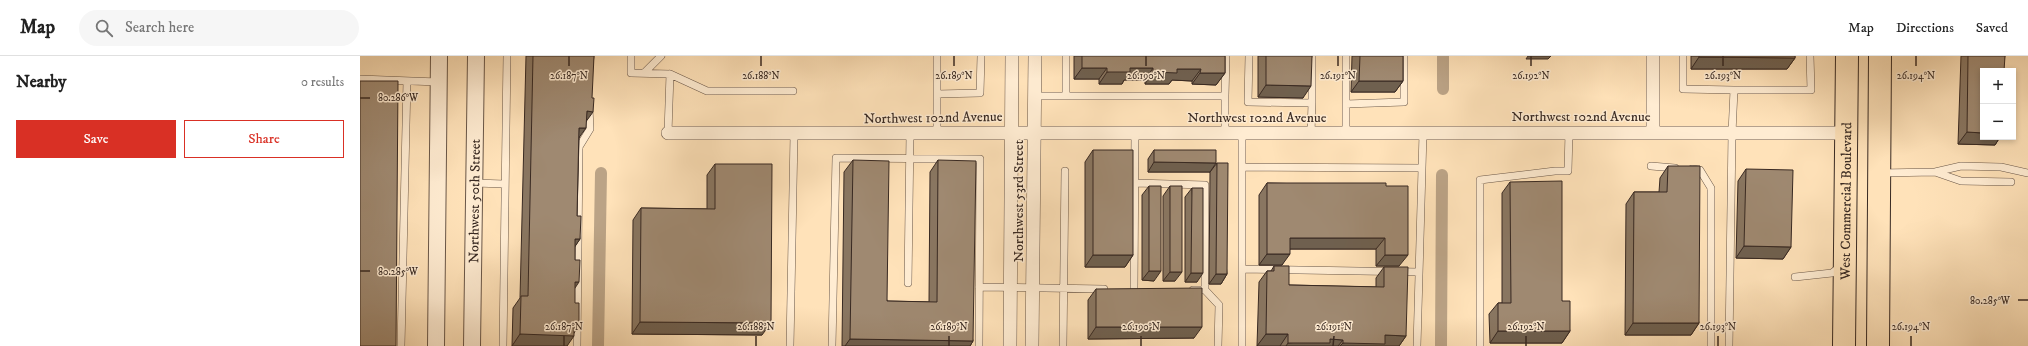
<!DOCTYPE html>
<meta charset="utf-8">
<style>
:root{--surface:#fff;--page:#f6f6f6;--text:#222;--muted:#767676;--line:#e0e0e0;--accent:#d93025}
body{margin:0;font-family:"IM FELL DW Pica",serif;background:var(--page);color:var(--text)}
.controls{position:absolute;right:12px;top:12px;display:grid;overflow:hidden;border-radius:0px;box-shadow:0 2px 6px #0003}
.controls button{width:36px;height:36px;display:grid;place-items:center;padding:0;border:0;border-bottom:1px solid var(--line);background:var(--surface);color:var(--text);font:20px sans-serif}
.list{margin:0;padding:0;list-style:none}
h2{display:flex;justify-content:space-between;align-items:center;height:52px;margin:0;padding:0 16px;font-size:17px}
h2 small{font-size:13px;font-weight:400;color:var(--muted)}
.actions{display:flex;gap:8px;padding:12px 16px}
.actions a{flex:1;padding:9px 0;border:1px solid var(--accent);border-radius:0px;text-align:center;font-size:14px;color:var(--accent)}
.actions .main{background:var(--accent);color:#fff}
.icon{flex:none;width:22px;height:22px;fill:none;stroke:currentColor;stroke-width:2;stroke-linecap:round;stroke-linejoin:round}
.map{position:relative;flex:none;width:1668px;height:290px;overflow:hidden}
header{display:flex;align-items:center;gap:24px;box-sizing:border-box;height:56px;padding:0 20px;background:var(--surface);border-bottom:1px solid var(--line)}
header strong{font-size:19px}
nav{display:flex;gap:22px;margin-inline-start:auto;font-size:14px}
.search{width:280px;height:36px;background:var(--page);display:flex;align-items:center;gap:10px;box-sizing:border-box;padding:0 14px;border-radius:22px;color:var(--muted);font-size:15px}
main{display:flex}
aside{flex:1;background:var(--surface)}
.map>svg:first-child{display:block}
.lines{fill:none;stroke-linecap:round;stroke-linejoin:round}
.canal{stroke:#bba386;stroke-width:12}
.service-casing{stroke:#6a5748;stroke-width:8}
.minor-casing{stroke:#6a5748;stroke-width:14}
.tertiary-casing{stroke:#6a5748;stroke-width:18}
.trunk-casing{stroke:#382922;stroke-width:24}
.service{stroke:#ffecd2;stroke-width:7}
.minor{stroke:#ffecd2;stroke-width:13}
.tertiary{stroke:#ffecd2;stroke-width:16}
.trunk{stroke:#ffe2b9;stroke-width:22}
.wall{fill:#897661;stroke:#382922}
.shaded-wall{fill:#6f604f;stroke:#382922}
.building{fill:#9f8971;stroke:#382922}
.ticks{fill:none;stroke:#382922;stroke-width:1.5}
.labels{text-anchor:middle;stroke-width:3;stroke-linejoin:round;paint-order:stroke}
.street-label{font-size:14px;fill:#382922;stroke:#ffecd2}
.ticks-label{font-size:10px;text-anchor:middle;fill:#382922;stroke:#ffecd2;stroke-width:3;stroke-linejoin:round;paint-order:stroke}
</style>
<header>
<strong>Map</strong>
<div class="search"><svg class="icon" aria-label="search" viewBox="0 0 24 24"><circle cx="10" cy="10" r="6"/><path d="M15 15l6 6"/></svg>Search here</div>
<nav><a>Map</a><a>Directions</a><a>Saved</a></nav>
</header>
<main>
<aside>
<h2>Nearby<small>0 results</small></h2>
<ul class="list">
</ul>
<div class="actions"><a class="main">Save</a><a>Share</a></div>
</aside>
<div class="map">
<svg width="1668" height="290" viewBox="0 0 1668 290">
<rect width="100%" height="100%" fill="#ffe2b9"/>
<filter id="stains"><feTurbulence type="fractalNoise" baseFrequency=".005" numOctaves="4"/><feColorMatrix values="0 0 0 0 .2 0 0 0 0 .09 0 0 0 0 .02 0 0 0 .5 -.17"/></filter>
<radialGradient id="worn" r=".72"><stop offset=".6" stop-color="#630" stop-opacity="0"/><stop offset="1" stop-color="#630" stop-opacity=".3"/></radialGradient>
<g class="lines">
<path class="canal" d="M1083,33V0
M238,290L241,117
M1081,290L1082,119"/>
<defs>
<path id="service" d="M271,0V17L310,18L308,77
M577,0V78
M889,0L888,46L952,47L951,77
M1323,0V33L1374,34
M284,17L301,0
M310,18L347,35H433
M0,23L78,26
M577,38L620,37L621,0
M675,40H865V77
M706,40V0
M865,40L866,0
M952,47V0
M986,48L1044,46V0
M882,77V111L1062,112
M986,77V0
M1291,110L1315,112
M1332,113L1340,114L1351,132V290
M1575,116L1601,125L1651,126
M1521,117L1575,116L1601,110L1641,111L1668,117
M115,127L144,128
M775,127L845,129V234
M882,213L1059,216
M1435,221L1472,217L1481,210
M548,227L550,78
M619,231L744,233
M774,234L775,77
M833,234H845L859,249L858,290
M41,290L47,25
M143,290L147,0
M217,290L219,91L230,73L229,52
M430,290L434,79
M472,290L476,102L620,103L619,290
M703,290L705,115
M882,290V111
M1057,290L1063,77
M1120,290V124L1195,115H1208L1209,76
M1369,290L1372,77L1374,34H1451L1450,0"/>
<path id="minor" d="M1293,76V0
M308,77H1487
M650,290L652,0
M672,290L675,0"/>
<g id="tertiary">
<path d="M76,290L79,0"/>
<path id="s1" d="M112,290L116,0"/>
</g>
<g id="trunk">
<path id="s2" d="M1484,290L1487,0"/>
<path d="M1518,290L1520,0"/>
</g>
</defs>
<use href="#service" class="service-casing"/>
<use href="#minor" class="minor-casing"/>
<use href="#tertiary" class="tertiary-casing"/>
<use href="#trunk" class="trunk-casing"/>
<use href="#service" class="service"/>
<use href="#minor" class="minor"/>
<use href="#tertiary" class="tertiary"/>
<use href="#trunk" class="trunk"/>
</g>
<path class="wall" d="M166,0H234L226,65L219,82L217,160L220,183L215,190L214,276L207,290H152L153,252L160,242Z
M714,0H865V17L856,29L832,28V25L812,24L809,28H785V24H764L762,28H739V23H714Z
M898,0H952L943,42L898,41Z
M992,0H1043V25L1035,36H991Z
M1331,0H1435V2L1427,13H1331Z
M1601,0H1645L1623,81H1640L1635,89L1598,88Z
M733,94L773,199L765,211H725V106Z
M794,94L850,116H788V103Z
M493,104L527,245L569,246L570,116L578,104L613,285L610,290H482L484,116Z
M857,107L867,218L861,228H849L850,116Z
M355,108L402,279L272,278L273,164L281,152L347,153V119Z
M1308,110L1339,267L1331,279H1265L1266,148L1274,136H1299L1300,122Z
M1386,113L1431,191L1423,203L1376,202L1378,125Z
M1150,126L1202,245L1210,275L1202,287H1130L1129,258L1138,247H1142V137Z
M907,127L1026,130L1039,210H1016V193H930L922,209H899V139Z
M789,130L794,225L782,224V139Z
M810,130L815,225H803V140Z
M832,132L837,226H825V141Z
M914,210L929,229L1016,231V222L1024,211L1046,280L1039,290H897L899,226L907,215H911Z
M736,233L834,282L728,283V244Z"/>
<path class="shaded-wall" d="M1168,0H1191L1188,3H1166Z
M1339,1L1435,2L1427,13H1331Z
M722,12H747L739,23H714Z
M770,12H793L785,24H764L762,28H739L747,16Z
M817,13H841L832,25L812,24L809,28H785L793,16Z
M840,17H865L856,29L832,28Z
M999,25H1043L1035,36H991Z
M906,29L951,30L943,42L898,41Z
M227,55L233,56L225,67Z
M219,72H226L218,83Z
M1607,76L1623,77V81H1640L1635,89L1598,88Z
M794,106L856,107L850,116H788Z
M930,182H1025L1016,193H922Z
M215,183H220L212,195Z
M1384,190L1431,191L1423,203L1376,202Z
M907,198H930L922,209H899Z
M733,199H773L765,211H725Z
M1025,199H1048L1039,210H1016Z
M789,215H801L794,225L782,224Z
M810,216H822L815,225H803Z
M831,217H843L837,226H825Z
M856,218H867L861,228H849Z
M215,226H219L211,238Z
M280,266L411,267L402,279L272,278Z
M1273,267H1339L1331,279H1265Z
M214,269L219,270L212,280H214L207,290H152L160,278Z
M736,271H842L834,282L728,283Z
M1138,275H1210L1202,287H1130Z
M906,278H928L920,290H897Z
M1025,279L1046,280L1039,290H980L983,287Z
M490,283L613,285L610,290H485Z
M970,283L983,284L978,290H926L928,287Z"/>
<path class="building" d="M173,0H234L232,42H234L233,56L227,55L226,72H219L217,160H221L220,183H215V204H220L219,226H215V247H219V270L214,269V280L160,278L161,240H168Z
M722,0H865V17H840L841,13H817V17L793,16V12H770V16H747V12H722Z
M906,0H952L951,30L906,29Z
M1000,0H1043V25H999Z
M1339,0H1435V2L1339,1Z
M1608,0H1645L1644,15H1623V77L1607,76Z
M0,25H38L36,290H0Z
M733,94H773V199H733Z
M794,94H856V107L794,106Z
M493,104L529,105L527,245L577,246L578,104L616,105L613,285L490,283Z
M857,107H868L867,218H856Z
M355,108H412L411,267L280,266L281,152L355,153Z
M1308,110H1340L1339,267H1273L1274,136H1307Z
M1386,113L1433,114L1431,191L1384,190Z
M1202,125V245H1210V275H1138V247H1151L1150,126Z
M907,127H1026V130H1048V199H1025V182H930V198H907Z
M789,130H801V215H789Z
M810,130H822V216H810Z
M832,132H843V217H831Z
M914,210H929V229L1024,231V211H1048L1046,280L1025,279V288L983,287V284L970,283V287H928V278H906L907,215H914Z
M842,232V271H736V233Z"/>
<path class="ticks" d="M209,10V0M401,10V0M594,10V0M786,10V0M978,10V0M1171,10V0M1363,10V0M1556,10V0M0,42H10M0,215H10M1658,244H1668M204,290V280M396,290V280M589,290V280M781,290V280M973,290L974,280M1166,290V280M1358,290V280M1551,290V280"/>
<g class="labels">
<g class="street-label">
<text x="1221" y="65">Northwest 102nd Avenue</text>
<text transform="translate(573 61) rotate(-1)" y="5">Northwest 102nd Avenue</text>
<text x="897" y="66">Northwest 102nd Avenue</text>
<text dy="5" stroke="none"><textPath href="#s1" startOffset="145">Northwest 50th Street</textPath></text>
<text transform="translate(658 145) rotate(-90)" y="5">Northwest 53rd Street</text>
<text dy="5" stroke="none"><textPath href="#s2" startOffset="145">West Commercial Boulevard</textPath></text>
</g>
</g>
<g class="ticks-label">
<text x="209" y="23">26.187°N</text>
<text x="401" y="23">26.188°N</text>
<text x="594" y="23">26.189°N</text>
<text x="786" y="23">26.190°N</text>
<text x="978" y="23">26.191°N</text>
<text x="1171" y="23">26.192°N</text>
<text x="1363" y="23">26.193°N</text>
<text x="1556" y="23">26.194°N</text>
<text x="38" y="45">80.286°W</text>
<text x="38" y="219">80.285°W</text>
<text x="1630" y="248">80.285°W</text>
<text x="204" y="274">26.187°N</text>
<text x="396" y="274">26.188°N</text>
<text x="589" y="274">26.189°N</text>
<text x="781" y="274">26.190°N</text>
<text x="974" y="274">26.191°N</text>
<text x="1166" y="274">26.192°N</text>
<text x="1358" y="274">26.193°N</text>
<text x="1551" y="274">26.194°N</text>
</g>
<rect width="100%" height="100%" filter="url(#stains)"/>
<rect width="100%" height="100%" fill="url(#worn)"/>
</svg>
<div class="controls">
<button>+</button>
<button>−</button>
</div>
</div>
</main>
